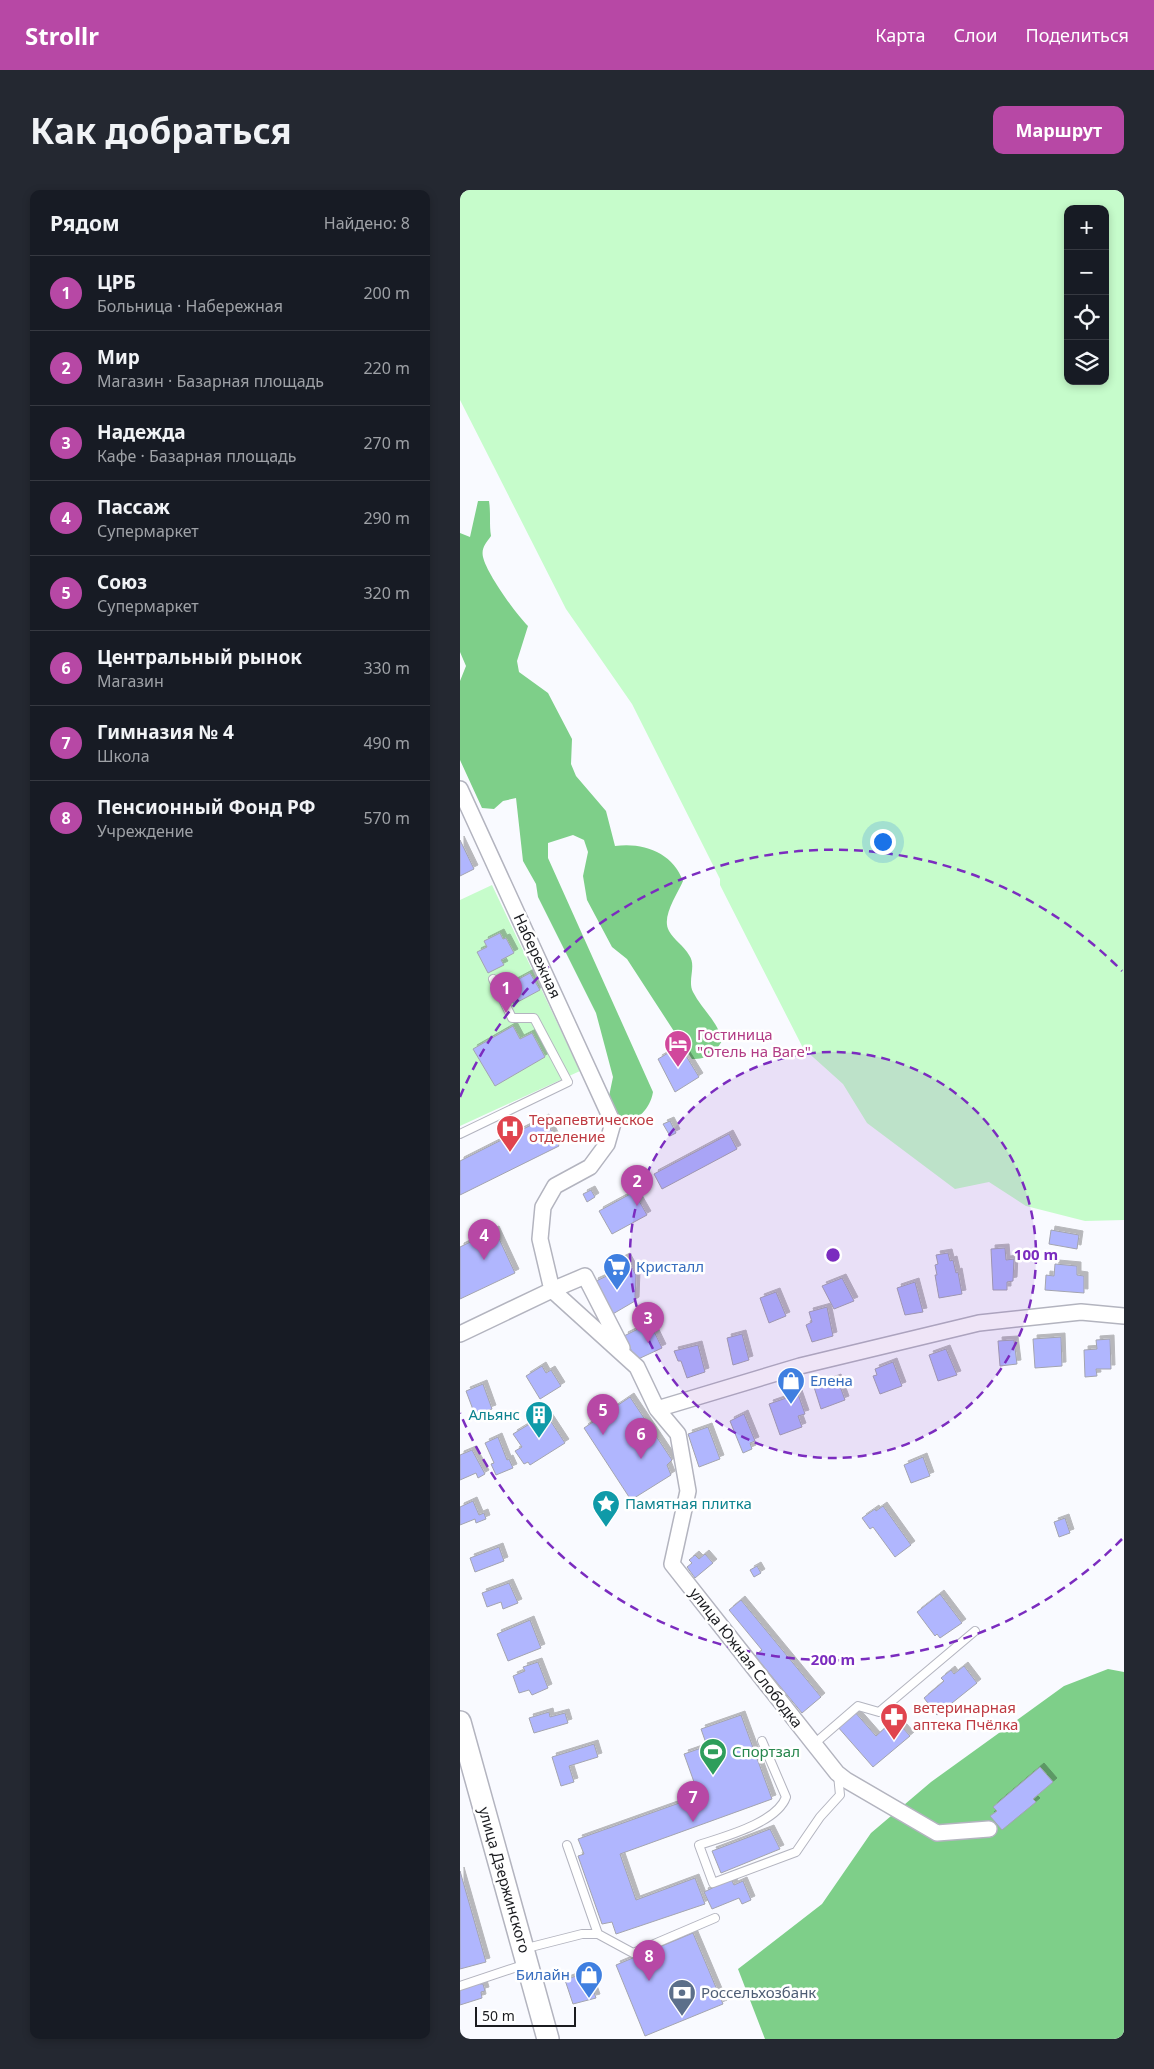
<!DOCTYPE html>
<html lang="ru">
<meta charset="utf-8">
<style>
:root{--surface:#171b24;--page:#242831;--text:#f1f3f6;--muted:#9ea1a6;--line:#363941;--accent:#b748a5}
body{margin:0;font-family:"Noto Sans",sans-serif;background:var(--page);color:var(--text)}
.controls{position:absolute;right:15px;top:15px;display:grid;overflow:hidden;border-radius:10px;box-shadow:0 2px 8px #0003}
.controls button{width:45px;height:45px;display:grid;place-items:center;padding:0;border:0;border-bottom:1px solid var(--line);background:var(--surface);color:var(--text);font:25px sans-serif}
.scale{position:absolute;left:15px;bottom:12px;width:101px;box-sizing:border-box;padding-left:5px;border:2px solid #1b1c20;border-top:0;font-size:14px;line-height:18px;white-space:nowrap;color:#1b1c20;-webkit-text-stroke:4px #fff;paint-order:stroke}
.you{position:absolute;left:422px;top:651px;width:18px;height:18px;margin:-12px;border:4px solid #fff;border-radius:50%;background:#1a73e8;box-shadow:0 0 0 8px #1a73e833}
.badge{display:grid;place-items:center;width:32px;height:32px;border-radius:50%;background:var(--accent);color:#fff;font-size:16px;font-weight:700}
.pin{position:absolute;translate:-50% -41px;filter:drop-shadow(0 1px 2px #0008)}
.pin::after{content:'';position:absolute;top:26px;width:18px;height:15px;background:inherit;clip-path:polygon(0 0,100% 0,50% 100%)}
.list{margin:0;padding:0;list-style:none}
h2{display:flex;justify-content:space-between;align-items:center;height:65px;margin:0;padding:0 20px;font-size:21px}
h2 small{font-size:16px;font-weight:400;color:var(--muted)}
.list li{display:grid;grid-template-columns:32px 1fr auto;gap:15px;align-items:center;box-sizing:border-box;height:75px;padding:0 20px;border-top:1px solid var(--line)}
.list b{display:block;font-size:19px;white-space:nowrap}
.list p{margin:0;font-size:16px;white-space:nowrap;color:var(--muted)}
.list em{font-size:16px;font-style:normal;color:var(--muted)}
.icon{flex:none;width:28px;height:28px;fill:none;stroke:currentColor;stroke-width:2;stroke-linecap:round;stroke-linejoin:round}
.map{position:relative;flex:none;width:664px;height:1849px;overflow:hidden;border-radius:10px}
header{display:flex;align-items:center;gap:30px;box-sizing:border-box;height:70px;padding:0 25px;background:var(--accent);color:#fff}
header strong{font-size:24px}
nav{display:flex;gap:28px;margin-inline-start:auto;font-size:18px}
.intro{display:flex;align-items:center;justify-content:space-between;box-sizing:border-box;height:120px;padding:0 30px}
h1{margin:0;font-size:35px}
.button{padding:12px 22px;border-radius:10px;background:var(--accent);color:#fff;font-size:18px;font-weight:700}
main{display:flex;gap:30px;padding:0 30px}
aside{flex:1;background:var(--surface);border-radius:10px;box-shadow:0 2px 8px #0003}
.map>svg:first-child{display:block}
.green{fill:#c6fccb;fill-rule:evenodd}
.forest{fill:#7ecf89}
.building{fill:#b0b6fe;stroke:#a3a4af;filter:url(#shadow)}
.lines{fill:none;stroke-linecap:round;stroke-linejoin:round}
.lane-casing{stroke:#b3b4bf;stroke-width:10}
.street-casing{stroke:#b3b4bf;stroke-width:18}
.secondary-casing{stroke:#b3b4bf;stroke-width:24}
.lane{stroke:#fff;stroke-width:8}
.street{stroke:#fff;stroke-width:15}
.secondary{stroke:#fff;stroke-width:21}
.ring{fill:none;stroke:#7b2cbf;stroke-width:2.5;stroke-dasharray:9 6}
.labels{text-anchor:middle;stroke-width:5;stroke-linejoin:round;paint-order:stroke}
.street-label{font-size:15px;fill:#1b1c20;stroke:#fff}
.hotel-label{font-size:15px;fill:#b23c85;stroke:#fff;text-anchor:start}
.health-label{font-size:15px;fill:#be3a42;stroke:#fff;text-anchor:start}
.shop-label{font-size:15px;fill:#366cbe;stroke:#fff;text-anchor:start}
.culture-label{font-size:15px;fill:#0d838f;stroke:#fff;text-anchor:end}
.leisure-label{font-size:15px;fill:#27864d;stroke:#fff;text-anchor:start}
.service-label{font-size:15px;fill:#4e5e75;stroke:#fff;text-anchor:start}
.centre{fill:#7b2cbf;stroke:#fff;stroke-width:2.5}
.ring-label{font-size:15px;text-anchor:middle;font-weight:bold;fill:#7b2cbf;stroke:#fff;stroke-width:5;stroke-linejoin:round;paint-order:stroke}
</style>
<header>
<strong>Strollr</strong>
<nav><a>Карта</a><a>Слои</a><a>Поделиться</a></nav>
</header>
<div class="intro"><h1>Как добраться</h1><a class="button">Маршрут</a></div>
<main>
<aside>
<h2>Рядом<small>Найдено: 8</small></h2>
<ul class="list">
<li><span class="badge">1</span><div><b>ЦРБ</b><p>Больница · Набережная</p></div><em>200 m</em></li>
<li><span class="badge">2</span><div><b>Мир</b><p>Магазин · Базарная площадь</p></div><em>220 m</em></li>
<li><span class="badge">3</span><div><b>Надежда</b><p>Кафе · Базарная площадь</p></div><em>270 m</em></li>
<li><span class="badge">4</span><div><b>Пассаж</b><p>Супермаркет</p></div><em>290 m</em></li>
<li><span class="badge">5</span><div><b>Союз</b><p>Супермаркет</p></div><em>320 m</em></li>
<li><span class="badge">6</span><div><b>Центральный рынок</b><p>Магазин</p></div><em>330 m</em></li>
<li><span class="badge">7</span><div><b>Гимназия № 4</b><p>Школа</p></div><em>490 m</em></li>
<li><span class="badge">8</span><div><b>Пенсионный Фонд РФ</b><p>Учреждение</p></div><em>570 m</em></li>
</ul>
</aside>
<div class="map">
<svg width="664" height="1849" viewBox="0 0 664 1849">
<defs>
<filter id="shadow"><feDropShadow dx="4" dy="-4" stdDeviation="0" flood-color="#0004"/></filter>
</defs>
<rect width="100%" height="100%" fill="#f9faff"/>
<path class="green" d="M0,0H664V1030L625,1031L566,1016L529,992L495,999L407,933L383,894L343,858L260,695V689L172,514L106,419L0,210ZM608,19H645V191H608Z
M32,695L120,881L0,936V710Z"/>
<path class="forest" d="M18,311H29C31,324 29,334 31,346C26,353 21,358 23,367C27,384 56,424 68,436L57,471L59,482L88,503L112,549L111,574L116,586L146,621L155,656C184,652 213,663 223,691C217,705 201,727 209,741C214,750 224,756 229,765C237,776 227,790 233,802C242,820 258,831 262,851C254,864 248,869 232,869L167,769L152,757L127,710L123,686L128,662L124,650L113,645L88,653V668L193,902C190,919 178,931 161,933L152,924L148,911L153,887L136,823L78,707L76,694L63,671L56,608L43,611L34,619L22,618L0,570V491L6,476L0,462V343L10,347Z
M648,1479L664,1482V1849H305L278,1779L362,1714L411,1643L471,1592L604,1496Z"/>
<path class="building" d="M0,650L14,679L0,686Z
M40,743L43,749L46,748L54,763L41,770L44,775L28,783L17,762L27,757L24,751Z
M70,783L80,800L54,814L44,797Z
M53,836L60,849L72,843L85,867L35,896L13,859Z
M220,856L239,887L215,902L198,869Z
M85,928L99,956L0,1005V971Z
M210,931L216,943L210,946L203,934Z
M269,944L277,959L202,999L194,984Z
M131,1000L135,1007L127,1012L123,1004Z
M174,1002L187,1025L152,1044L139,1021Z
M35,1040L55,1083L0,1109V1057Z
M591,1040L619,1045L617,1059L589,1054Z
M545,1058L546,1070L554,1069L553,1091L547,1092V1100H533L531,1059Z
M488,1063L490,1071L493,1070L496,1083L498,1082L502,1104L479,1108L475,1085H477L475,1075L478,1074L476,1065Z
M166,1067L176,1085L175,1111L151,1125L134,1092L151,1084L146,1077Z
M595,1074L617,1076V1085L624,1086V1103L585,1100L586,1085L594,1086Z
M382,1088L394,1111L374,1119L362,1096Z
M455,1092L463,1122L445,1125L437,1098Z
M316,1102L326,1126L309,1133L300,1108Z
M367,1117L373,1146L352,1152L346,1135L352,1132L349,1122Z
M190,1133L202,1158L176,1170L164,1146Z
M282,1144L289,1170L273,1175L267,1148Z
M601,1147L602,1176L575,1178L573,1149Z
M650,1149L651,1179H636L637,1186L625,1187L624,1160L637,1159L636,1150Z
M554,1150L557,1174L540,1176L538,1151Z
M238,1155L245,1182L227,1188L221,1171H218L214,1161Z
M486,1159L497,1185L478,1191L469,1165Z
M433,1172L442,1196L420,1204L413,1186L417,1185L415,1179Z
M82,1176L86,1183L91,1180L101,1196L80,1209L66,1186Z
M377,1188L385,1210L361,1219L354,1197Z
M23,1194L32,1219L15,1225L6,1201Z
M338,1204L345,1224L338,1226L342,1237L320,1245L309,1214Z
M170,1207L212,1270L207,1275L211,1285L171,1310L124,1238Z
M86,1224L105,1253L70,1275L68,1272L64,1274L55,1261L62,1257L53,1244Z
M284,1224L295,1251L290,1253L292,1259L283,1263L270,1231Z
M248,1237L260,1269L239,1277L228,1244Z
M38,1247L47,1270L49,1269L53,1278L36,1285L31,1274L34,1273L25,1253Z
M12,1260L25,1284L18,1288L16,1283L0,1290V1265Z
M463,1267L470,1286L451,1293L444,1275Z
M13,1311L19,1325L24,1323L26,1329L16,1333L15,1329L0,1335V1317Z
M423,1316L451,1355L435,1367L413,1337L410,1339L402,1328L415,1319L416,1321Z
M605,1328L610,1343L599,1347L594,1332Z
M39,1357L44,1371L15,1382L10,1368Z
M245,1364L253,1373L235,1388L227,1377L232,1373L229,1370L235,1365L239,1369Z
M297,1376L301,1383L294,1387L290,1380Z
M49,1393L58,1413L43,1419L41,1412L27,1417L22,1403Z
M480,1404L502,1433L480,1448L477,1444L475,1446L457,1422Z
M281,1410L361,1507L342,1523L295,1466L302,1460L269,1420Z
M70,1430L81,1458L48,1471L37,1444Z
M78,1472L88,1498L72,1505L69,1500L59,1503L53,1486L65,1481L63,1477Z
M504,1476L517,1493L477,1525L464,1508L484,1491L481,1488L491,1480L494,1484Z
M394,1521L416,1546L435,1529L450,1546L413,1577L377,1536Z
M89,1522L90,1527L105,1523L108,1533L74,1543L69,1528Z
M281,1525L312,1609L160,1664L176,1710L235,1688L245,1714L156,1744L152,1732L142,1734L118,1666L124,1664L118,1649L239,1606L224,1564L247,1556L241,1539Z
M134,1554L138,1567L109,1576L114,1592L101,1596L92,1567Z
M580,1577L593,1592L573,1609L576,1612L542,1640L530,1626L537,1621L533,1617Z
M310,1639L320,1659L261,1683L252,1661Z
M0,1681L26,1772L0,1779Z
M271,1689L274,1695L283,1691L291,1710L282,1714L279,1708L252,1719L244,1702Z
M233,1743L263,1814L185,1846L156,1775Z
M127,1782L136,1808L113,1814L105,1790Z
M18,1792L20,1794H23L25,1801L21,1802L22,1808L0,1815V1797Z"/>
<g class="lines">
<defs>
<path id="lane" d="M0,944L108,892L74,828H52L33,789
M302,1551L326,1607C317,1633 263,1647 239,1655L253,1693L336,1662L360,1627L380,1605L378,1585
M354,1554L398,1516L419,1522L515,1441
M107,1655L138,1744
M63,1759L122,1744H138L173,1763L255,1728
M0,1796L66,1774"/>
<path id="street" d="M0,599L153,933L147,954L130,977L95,996L83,1017L80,1049L92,1100L125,1086L162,1158
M0,1144L92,1100L177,1177L197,1219L340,1176L519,1133L621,1122L664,1126
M197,1219L218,1244L228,1301L212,1374L354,1554L377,1583L386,1590L477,1643L529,1639"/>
<path id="secondary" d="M0,1532L88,1849"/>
</defs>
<use href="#lane" class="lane-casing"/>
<use href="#street" class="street-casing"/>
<use href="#secondary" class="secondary-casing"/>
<use href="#lane" class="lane"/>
<use href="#street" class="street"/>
<use href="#secondary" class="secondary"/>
</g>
<circle cx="373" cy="1065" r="203" fill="#7b2cbf" fill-opacity=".12"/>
<g class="ring">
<circle cx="373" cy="1065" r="203"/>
<path d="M662 1349A405 405 0 0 1 0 1223M0 907A405 405 0 0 1 662 781"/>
</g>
<defs>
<symbol id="hotel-pin" viewBox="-11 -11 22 30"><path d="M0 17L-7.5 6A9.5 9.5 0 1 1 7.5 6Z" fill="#d1479c" stroke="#fff"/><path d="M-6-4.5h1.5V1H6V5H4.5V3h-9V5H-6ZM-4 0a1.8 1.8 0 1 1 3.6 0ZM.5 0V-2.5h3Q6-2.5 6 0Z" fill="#fff"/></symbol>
<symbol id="hospital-pin" viewBox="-11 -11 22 30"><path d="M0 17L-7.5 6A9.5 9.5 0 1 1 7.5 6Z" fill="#e0444e" stroke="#fff"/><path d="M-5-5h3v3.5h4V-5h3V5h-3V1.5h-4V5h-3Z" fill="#fff"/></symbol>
<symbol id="supermarket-pin" viewBox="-11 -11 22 30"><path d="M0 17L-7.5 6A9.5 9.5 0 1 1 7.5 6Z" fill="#3f7fe0" stroke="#fff"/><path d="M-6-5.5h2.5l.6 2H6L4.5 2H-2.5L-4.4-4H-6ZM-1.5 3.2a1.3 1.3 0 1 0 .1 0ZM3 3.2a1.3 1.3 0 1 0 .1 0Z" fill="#fff"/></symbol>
<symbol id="shop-pin" viewBox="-11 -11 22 30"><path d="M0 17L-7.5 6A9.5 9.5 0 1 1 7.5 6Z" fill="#3f7fe0" stroke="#fff"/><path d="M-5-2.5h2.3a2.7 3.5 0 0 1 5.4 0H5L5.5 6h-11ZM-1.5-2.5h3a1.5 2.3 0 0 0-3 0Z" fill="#fff"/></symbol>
<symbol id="building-pin" viewBox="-11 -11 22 30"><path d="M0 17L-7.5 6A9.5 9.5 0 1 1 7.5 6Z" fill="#0f9aa8" stroke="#fff"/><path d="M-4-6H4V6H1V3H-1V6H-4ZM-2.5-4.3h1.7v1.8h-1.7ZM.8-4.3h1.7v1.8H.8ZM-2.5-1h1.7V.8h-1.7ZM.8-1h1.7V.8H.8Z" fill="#fff"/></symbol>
<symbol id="sight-pin" viewBox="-11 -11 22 30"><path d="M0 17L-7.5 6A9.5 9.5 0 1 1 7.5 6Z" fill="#0f9aa8" stroke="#fff"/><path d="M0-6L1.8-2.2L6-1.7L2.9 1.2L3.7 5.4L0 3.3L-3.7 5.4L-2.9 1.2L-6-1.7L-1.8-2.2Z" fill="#fff"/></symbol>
<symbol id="pharmacy-pin" viewBox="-11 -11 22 30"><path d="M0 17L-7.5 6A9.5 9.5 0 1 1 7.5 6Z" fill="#e0444e" stroke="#fff"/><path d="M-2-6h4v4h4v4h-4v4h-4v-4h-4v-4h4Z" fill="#fff"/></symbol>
<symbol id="stadium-pin" viewBox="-11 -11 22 30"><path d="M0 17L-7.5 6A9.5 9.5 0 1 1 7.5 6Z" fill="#2e9e5b" stroke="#fff"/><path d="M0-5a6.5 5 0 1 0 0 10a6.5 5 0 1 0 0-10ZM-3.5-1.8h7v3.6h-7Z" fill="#fff"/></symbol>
<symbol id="bank-pin" viewBox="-11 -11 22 30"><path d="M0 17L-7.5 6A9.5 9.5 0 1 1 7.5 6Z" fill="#5c6f8a" stroke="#fff"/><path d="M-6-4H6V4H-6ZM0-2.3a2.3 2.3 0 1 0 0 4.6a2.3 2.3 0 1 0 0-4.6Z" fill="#fff"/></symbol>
</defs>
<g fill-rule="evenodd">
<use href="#hotel-pin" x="202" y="838" width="32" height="43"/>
<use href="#hospital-pin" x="34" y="923" width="32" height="43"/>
<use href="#supermarket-pin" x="141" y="1061" width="32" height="43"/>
<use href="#shop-pin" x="315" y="1175" width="32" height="43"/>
<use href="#building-pin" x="63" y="1209" width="32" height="43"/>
<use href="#sight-pin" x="130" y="1298" width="32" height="43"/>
<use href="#pharmacy-pin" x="418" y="1511" width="32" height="43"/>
<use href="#stadium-pin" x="237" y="1546" width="32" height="43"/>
<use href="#shop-pin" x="113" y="1769" width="32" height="43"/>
<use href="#bank-pin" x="206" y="1787" width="32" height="43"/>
</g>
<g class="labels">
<g class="street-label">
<text transform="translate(77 766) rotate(65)" y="5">Набережная</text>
<text transform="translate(286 1468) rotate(52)" y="5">улица Южная Слободка</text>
<text transform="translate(44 1690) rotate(74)" y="5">улица Дзержинского</text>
</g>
<g class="hotel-label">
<text x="237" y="850">Гостиница<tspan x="237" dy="17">"Отель на Ваге"</tspan></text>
</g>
<g class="health-label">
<text x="69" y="935">Терапевтическое<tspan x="69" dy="17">отделение</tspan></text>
<text x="453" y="1523">ветеринарная<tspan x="453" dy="17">аптека Пчёлка</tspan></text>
</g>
<g class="shop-label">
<text x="176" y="1082">Кристалл</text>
<text x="350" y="1196">Елена</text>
<text x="110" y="1790" text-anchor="end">Билайн</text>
</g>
<g class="culture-label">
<text x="60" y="1230">Альянс</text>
<text x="165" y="1319" text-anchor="start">Памятная плитка</text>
</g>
<g class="leisure-label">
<text x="272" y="1567">Спортзал</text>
</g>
<g class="service-label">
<text x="241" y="1808">Россельхозбанк</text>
</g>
</g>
<circle cx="373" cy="1065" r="8" class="centre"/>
<g class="ring-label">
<text x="576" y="1070">100 m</text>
<text x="373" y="1475">200 m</text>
</g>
</svg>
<div class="controls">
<button>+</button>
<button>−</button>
<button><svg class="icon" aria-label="locate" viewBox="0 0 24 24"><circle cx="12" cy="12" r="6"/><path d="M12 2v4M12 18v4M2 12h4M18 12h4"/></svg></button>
<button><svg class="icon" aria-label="layers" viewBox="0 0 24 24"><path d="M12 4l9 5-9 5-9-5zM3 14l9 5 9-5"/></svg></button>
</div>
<div class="scale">50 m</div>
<div class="you"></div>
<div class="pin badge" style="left:46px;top:823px">1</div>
<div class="pin badge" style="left:177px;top:1016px">2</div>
<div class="pin badge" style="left:188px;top:1153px">3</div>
<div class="pin badge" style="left:24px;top:1070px">4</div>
<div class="pin badge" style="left:143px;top:1245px">5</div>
<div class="pin badge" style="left:181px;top:1269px">6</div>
<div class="pin badge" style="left:233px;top:1632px">7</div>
<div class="pin badge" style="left:189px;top:1791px">8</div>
</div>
</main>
